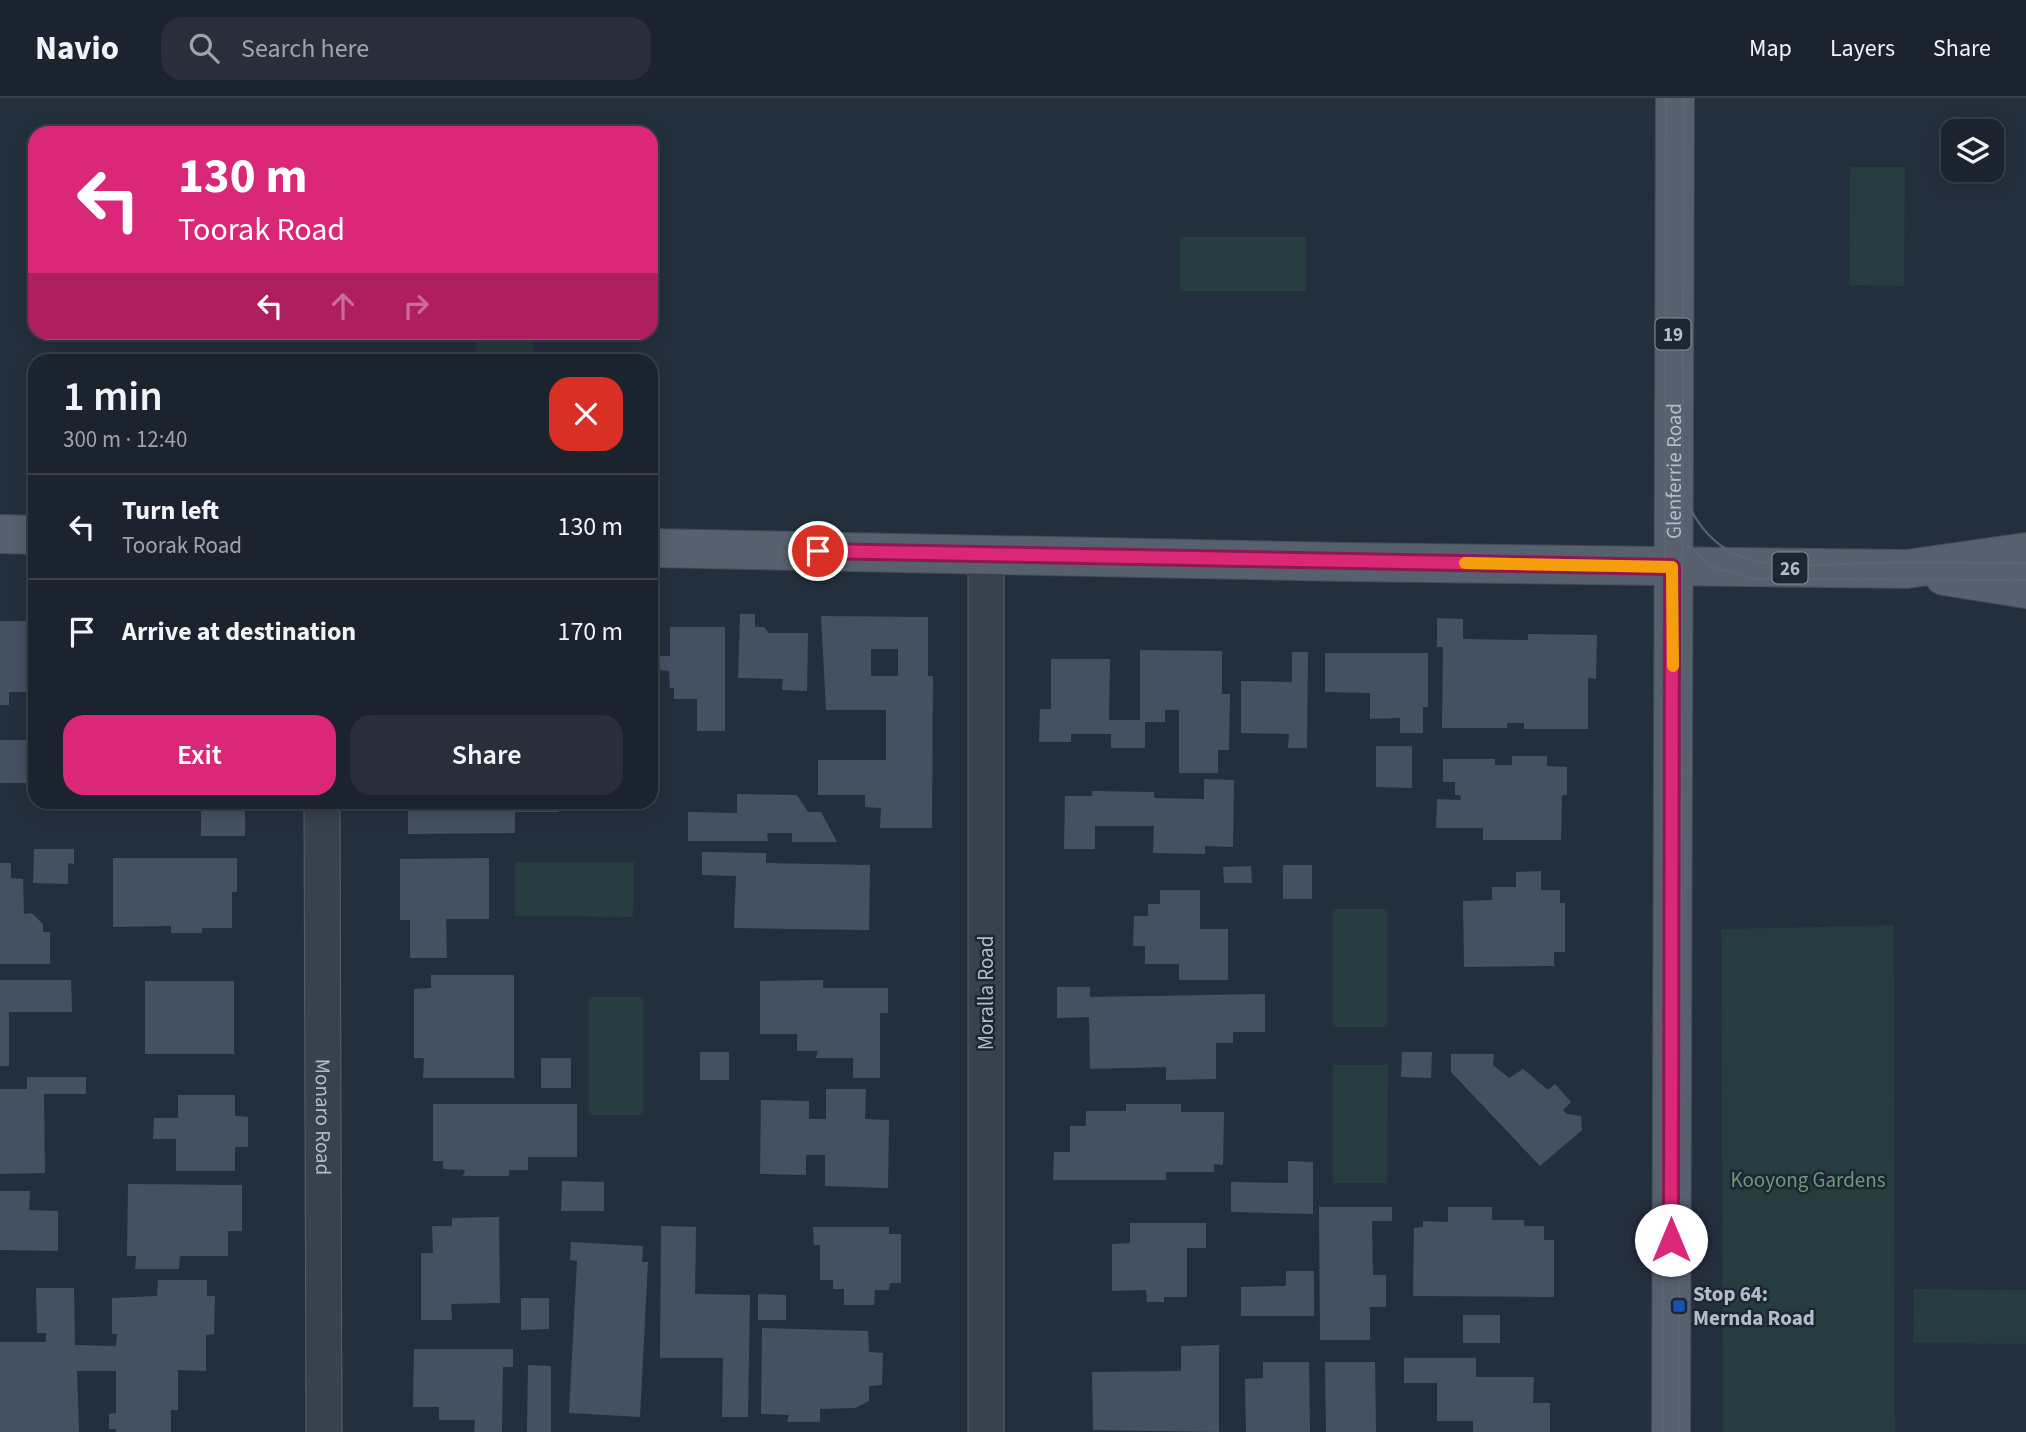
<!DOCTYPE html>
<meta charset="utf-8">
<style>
:root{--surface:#1b232e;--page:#282f3a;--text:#f1f3f6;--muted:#a0a4aa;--line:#39404a;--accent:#db2777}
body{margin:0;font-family:"Source Sans 3",sans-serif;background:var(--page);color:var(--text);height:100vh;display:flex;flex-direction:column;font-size:26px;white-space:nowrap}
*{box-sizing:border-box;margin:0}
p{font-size:23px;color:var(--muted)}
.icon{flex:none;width:38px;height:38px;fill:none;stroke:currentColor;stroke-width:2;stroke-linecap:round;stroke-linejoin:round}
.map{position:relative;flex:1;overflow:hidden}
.drawer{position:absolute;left:28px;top:256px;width:630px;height:455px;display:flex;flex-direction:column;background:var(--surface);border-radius:21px;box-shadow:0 4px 18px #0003,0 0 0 2px var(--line)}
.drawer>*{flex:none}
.guide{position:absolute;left:28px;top:28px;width:630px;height:214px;border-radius:21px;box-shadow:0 4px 18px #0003,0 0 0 2px var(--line);background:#db2777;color:#fff;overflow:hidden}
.buttons{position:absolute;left:1941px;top:21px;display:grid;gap:14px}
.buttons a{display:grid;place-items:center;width:63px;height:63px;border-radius:14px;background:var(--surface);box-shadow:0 4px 18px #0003,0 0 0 2px var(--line);font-size:35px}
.pin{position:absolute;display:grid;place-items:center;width:60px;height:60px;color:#fff;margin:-30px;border:4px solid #fff;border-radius:50%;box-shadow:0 2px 7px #0007}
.me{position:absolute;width:77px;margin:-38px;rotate:0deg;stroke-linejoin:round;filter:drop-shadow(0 0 5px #0008)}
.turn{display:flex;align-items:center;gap:24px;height:147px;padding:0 35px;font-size:32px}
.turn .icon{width:91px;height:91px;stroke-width:2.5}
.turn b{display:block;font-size:49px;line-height:60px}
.lanes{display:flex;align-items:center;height:66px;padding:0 35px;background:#0003;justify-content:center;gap:35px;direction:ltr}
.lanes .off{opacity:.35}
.round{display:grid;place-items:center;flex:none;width:74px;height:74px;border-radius:21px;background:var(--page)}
.headline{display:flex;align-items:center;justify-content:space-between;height:119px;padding:0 35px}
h1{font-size:42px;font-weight:600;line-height:52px}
.primary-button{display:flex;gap:14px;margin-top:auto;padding:14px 35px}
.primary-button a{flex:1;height:80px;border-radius:21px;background:var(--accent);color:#fff;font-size:28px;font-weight:600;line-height:80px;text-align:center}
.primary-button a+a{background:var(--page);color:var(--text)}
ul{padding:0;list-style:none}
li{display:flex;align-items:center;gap:21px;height:105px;padding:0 35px;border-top:2px solid var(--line)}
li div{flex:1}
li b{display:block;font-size:26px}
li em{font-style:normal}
header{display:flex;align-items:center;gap:42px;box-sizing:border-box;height:98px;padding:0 35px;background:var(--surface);border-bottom:2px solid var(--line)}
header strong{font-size:33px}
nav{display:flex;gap:38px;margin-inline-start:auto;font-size:24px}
.search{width:490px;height:63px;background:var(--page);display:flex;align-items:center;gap:18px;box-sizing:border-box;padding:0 24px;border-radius:21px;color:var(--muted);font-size:26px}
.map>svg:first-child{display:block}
.green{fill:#263c3f}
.building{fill:#455162;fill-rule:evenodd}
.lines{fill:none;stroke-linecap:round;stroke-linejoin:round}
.street-casing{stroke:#565f6c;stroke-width:37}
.primary-casing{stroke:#414a57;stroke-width:40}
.street{stroke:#38414e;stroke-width:35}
.primary{stroke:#56606e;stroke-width:38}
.tram{stroke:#5a6575;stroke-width:2}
.route-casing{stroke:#8e194d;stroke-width:18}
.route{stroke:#db2777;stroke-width:12}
.slow{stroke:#f59e0b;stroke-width:12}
.transit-dot{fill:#1a4fb4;stroke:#1d2633;stroke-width:2.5}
.labels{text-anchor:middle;stroke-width:5;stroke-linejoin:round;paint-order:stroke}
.shield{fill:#1d2633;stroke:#878f9c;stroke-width:2}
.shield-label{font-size:19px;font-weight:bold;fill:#b4bcc9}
.street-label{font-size:21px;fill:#b4bcc9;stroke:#1d2633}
.park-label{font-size:21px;fill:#6b9a76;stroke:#1d2633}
.poi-label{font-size:21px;font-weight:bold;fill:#b4bcc9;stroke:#1d2633;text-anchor:start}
</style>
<header>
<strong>Navio</strong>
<div class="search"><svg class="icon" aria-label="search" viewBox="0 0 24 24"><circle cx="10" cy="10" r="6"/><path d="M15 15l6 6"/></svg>Search here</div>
<nav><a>Map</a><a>Layers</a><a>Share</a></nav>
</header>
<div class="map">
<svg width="2026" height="1334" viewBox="0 0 2026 1334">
<rect width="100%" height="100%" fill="#242f3e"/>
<g class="green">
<polygon points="1850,69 1905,69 1904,188 1849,187"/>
<rect x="1180" y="139" width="126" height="54"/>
<polygon points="476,235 534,235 533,262 475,262"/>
<polygon points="515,764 634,764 633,819 515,818"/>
<rect x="1333" y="811" width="54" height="118"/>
<polygon points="1894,827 1895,1334 1723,1334 1721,831"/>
<rect x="589" y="899" width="54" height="118"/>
<polygon points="1333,967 1388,967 1387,1085 1333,1085"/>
<polygon points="1914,1191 2026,1192 2026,1246 1913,1245"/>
</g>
<g class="building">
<polygon points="740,516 755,516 755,529 764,529 769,535 808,535 807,593 782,592 783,581 738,580"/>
<path d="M821,518l107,1v59h5l-1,152h-52l1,-20 -16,-1v-12h-47v-35h68v-50h-60zM871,551h27v27h-27z"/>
<polygon points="1437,520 1463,521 1463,541 1528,542 1528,536 1597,537 1596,581 1588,580 1588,631 1524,631 1524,625 1507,625 1507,630 1442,630 1443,549 1437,549"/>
<polygon points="0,523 26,523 26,594 9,594 9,607 0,607"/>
<polygon points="670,529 725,529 725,633 697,633 697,601 674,601 674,590 670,590 669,573 660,572 660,558 670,558"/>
<polygon points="1140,552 1222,553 1222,596 1230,596 1229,652 1218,652 1218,675 1179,675 1179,612 1165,612 1165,624 1145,624 1145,650 1111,650 1111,636 1071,636 1071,644 1039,644 1040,611 1051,611 1051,561 1110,561 1109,622 1140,622"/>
<polygon points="1292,554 1308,554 1307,650 1288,650 1289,636 1241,635 1241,583 1292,584"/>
<polygon points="1325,555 1428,555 1428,609 1423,609 1423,635 1400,635 1400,620 1370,621 1370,595 1325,594"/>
<rect x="0" y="642" width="27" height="43"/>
<polygon points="1376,648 1412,648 1412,690 1376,689"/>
<polygon points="1512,658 1547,658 1547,668 1567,669 1567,697 1562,697 1561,742 1483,742 1483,730 1436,730 1437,701 1461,702 1460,697 1455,697 1455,684 1443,684 1443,661 1495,661 1495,667 1512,667"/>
<polygon points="1204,681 1234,682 1233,749 1205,748 1205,756 1153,755 1154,728 1095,728 1095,751 1064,751 1065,698 1092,698 1092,693 1154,694 1154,700 1204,701"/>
<polygon points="737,696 797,697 808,714 821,714 837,744 792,744 792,735 767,735 768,743 688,743 688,714 737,715"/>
<polygon points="201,704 250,704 250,711 245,711 245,738 201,738"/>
<polygon points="408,704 558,704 559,714 515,714 515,735 408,736"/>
<polygon points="34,751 74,751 74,766 68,765 68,786 33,785"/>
<polygon points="702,754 766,755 766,765 870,767 869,832 734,830 736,778 702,777"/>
<polygon points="113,760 237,760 237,794 232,794 232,830 202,830 202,835 171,835 171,828 113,829"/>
<polygon points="489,760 489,821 446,821 447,860 410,860 410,822 400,822 400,761"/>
<polygon points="0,765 11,765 11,780 23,781 24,816 32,815 43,826 43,834 50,834 50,866 0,866"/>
<rect x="1283" y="767" width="29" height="34"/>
<polygon points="1251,768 1252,785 1224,785 1223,769"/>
<polygon points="1541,773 1541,792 1560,792 1560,805 1565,805 1565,854 1554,854 1554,868 1464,869 1463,803 1492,802 1492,789 1516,789 1516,774"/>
<polygon points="1160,792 1200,792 1200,831 1228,831 1228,882 1179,882 1179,866 1145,866 1145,848 1133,848 1134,818 1148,818 1148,806 1160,806"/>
<polygon points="431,877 514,877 514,980 423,980 424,960 414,960 414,891 431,890"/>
<polygon points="0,882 71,882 72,914 9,914 9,968 0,968"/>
<polygon points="823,882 823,890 888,890 888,915 880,915 880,980 853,980 853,960 816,960 818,953 797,953 797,936 760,936 760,883"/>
<rect x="145" y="883" width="89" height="73"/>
<polygon points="1057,889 1090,889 1090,899 1265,896 1265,934 1233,934 1233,945 1216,945 1216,981 1166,982 1166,969 1090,971 1089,919 1057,920"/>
<rect x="700" y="954" width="29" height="28"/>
<polygon points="1402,954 1432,954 1431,980 1401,979"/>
<polygon points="1451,956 1494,956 1493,967 1509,980 1523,971 1548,992 1555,986 1571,1004 1563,1012 1567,1016 1581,1018 1582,1032 1540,1068 1451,974"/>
<rect x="541" y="960" width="30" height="30"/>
<polygon points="27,979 86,979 86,996 44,996 45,1075 0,1076 0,991 27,991"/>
<polygon points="826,991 866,991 865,1021 889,1022 888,1090 825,1088 825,1057 806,1057 806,1077 760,1076 761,1002 809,1003 809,1021 826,1021"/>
<polygon points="178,997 235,997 235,1018 248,1019 248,1049 235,1049 235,1073 176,1073 176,1041 153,1041 154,1020 178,1020"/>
<polygon points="433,1006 577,1006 577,1059 528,1059 528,1072 509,1072 509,1078 463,1078 465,1072 443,1071 443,1063 433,1063"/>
<polygon points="1126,1006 1181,1006 1181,1014 1224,1014 1223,1067 1214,1066 1214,1074 1166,1074 1166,1082 1053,1082 1054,1054 1070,1054 1070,1028 1086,1028 1086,1013 1126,1013"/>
<polygon points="1288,1063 1313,1064 1313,1116 1231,1114 1231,1084 1288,1085"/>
<polygon points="562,1083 604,1084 604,1113 561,1113"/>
<polygon points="128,1086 242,1087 242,1133 228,1133 228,1158 180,1158 179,1171 135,1171 136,1158 127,1158"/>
<polygon points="0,1093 30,1093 29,1112 58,1113 58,1153 0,1152"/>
<polygon points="1319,1109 1392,1109 1392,1123 1372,1123 1373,1177 1386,1177 1386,1209 1370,1209 1370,1242 1320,1242"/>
<polygon points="1448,1109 1492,1109 1492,1122 1524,1122 1524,1128 1544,1128 1544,1142 1554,1142 1554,1199 1413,1198 1414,1130 1423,1129 1423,1123 1448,1124"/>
<polygon points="499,1119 500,1205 451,1206 452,1222 421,1222 421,1155 433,1155 432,1128 452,1128 452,1120"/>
<polygon points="1130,1125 1206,1125 1206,1150 1187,1150 1187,1199 1164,1199 1164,1204 1147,1204 1146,1192 1112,1193 1112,1146 1130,1145"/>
<polygon points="661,1128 696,1129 695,1196 750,1197 748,1319 722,1319 723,1260 660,1260"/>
<polygon points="813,1129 889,1129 889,1136 901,1136 901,1185 890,1185 889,1192 875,1192 874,1207 844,1207 844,1191 833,1191 833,1182 820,1182 820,1147 814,1147"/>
<polygon points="571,1144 643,1148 642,1164 648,1164 640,1319 569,1315 577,1163 570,1162"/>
<polygon points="1286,1173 1314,1173 1314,1218 1241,1218 1241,1189 1286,1188"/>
<polygon points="158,1182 207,1182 207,1198 215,1198 214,1236 206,1237 206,1273 178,1272 178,1312 171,1312 171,1334 116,1334 116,1331 109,1331 109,1316 116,1315 116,1273 77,1273 79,1334 0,1334 0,1244 46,1244 46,1235 37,1235 36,1190 74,1190 75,1247 116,1248 117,1236 112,1236 112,1200 157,1198"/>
<polygon points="758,1196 786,1197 786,1222 758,1222"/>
<polygon points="521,1200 549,1200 549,1231 521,1232"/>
<rect x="1463" y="1217" width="37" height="28"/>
<polygon points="762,1230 868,1233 869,1254 883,1255 882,1287 869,1288 869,1303 855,1310 820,1311 820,1324 787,1324 789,1317 761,1316"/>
<polygon points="1219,1247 1219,1334 1093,1332 1092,1274 1181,1273 1181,1248"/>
<polygon points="414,1251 513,1251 513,1269 503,1269 502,1334 474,1334 475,1322 439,1322 439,1309 413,1309"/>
<polygon points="1404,1260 1476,1260 1476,1279 1534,1279 1533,1305 1550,1305 1550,1334 1473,1334 1473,1323 1437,1323 1437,1285 1404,1285"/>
<polygon points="1263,1264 1309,1264 1310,1334 1246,1334 1245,1281 1263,1280"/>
<polygon points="1325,1264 1375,1264 1376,1334 1326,1334"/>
<polygon points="528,1267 551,1268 551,1334 527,1334"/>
</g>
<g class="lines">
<g class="street-casing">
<g id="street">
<polyline points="986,457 986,1334"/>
<path id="s1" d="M322,704l2,630"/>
</g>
</g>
<g class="primary-casing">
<g id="primary">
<polyline points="0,436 35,437"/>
<polyline points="651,450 1344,464 1907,471 2026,454"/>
<polyline points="1944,478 2026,491"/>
<path id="s2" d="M1671,1334l4,-1334"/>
</g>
</g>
<use href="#street" class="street"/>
<use href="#primary" class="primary"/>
<g class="tram">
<path d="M1684,395c9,26 24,47 49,60 40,20 95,10 138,10 52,-1 103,0 155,0"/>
<polyline points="1680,440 1712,469 1755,481 2026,482"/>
<polyline points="1663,1334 1666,0"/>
<polyline points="1679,1334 1684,0"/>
</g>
</g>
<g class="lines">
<g class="route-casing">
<polyline id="route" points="818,453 1672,469 1671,1142"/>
</g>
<use href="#route" class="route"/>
<polyline class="slow" points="1465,465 1672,469 1673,568"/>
</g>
<rect class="transit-dot" x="1672" y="1201" width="14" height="14" rx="3.5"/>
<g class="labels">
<g class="shield">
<rect x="1655.5" y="220.5" width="35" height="31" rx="5"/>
<rect x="1772.5" y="454.5" width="35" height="31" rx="5"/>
</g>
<g class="shield-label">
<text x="1673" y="243">19</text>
<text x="1790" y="477">26</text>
</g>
<g class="street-label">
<text dy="7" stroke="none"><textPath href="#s2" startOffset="961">Glenferrie Road</textPath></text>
<text transform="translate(986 895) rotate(-90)" y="7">Moralla Road</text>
<text dy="7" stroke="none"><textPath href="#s1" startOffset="315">Monaro Road</textPath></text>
</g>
<g class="park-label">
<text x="1808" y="1089">Kooyong Gardens</text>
</g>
<g class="poi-label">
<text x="1693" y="1203">Stop 64:<tspan x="1693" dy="24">Mernda Road</tspan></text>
</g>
</g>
</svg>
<div class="buttons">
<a><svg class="icon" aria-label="layers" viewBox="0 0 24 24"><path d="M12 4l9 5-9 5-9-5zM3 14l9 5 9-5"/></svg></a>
</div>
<div class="pin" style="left:818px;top:453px;background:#d93025"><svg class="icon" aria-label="arrive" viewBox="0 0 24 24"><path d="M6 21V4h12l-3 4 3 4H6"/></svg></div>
<svg class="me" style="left:1671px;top:1142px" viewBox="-20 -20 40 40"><circle r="19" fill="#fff"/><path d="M0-13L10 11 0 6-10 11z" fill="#db2777"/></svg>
<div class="guide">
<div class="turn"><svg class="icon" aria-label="left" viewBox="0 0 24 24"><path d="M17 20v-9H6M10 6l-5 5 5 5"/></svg><div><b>130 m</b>Toorak Road</div></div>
<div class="lanes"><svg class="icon" aria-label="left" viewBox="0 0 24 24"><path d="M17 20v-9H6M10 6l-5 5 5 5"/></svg><svg class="icon off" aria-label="ahead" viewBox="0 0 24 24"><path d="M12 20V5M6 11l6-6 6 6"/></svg><svg class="icon off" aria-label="right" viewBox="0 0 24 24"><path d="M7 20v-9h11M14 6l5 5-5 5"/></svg></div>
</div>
<section class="drawer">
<div class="headline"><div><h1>1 min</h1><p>300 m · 12:40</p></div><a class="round" style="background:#d93025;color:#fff"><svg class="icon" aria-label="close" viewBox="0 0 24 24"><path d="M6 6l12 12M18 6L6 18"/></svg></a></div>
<ul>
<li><svg class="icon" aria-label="left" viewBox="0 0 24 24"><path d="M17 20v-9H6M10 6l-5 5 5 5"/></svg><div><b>Turn left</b><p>Toorak Road</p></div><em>130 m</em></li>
<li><svg class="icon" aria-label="arrive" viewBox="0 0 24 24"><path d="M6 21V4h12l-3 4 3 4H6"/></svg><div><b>Arrive at destination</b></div><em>170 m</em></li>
</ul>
<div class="primary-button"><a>Exit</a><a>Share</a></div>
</section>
</div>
